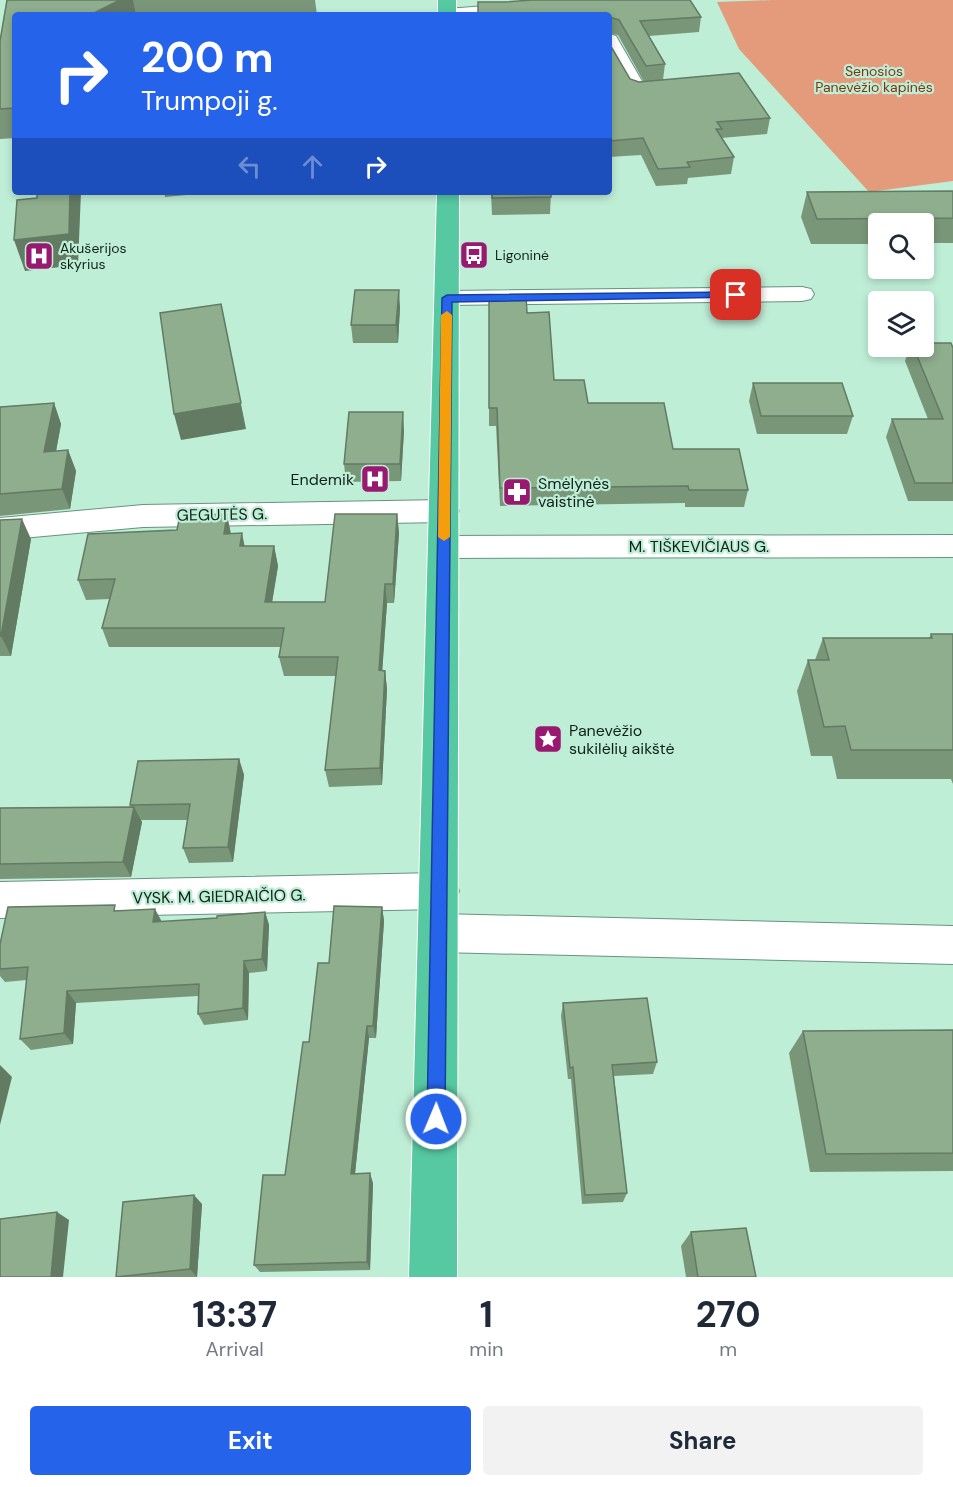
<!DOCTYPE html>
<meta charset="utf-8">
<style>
:root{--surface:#fff;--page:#f2f2f3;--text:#1f2937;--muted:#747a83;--accent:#2563eb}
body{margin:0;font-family:"DM Sans",sans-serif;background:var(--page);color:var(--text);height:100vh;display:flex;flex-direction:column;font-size:22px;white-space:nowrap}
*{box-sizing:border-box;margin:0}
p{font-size:20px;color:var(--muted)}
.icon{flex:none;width:33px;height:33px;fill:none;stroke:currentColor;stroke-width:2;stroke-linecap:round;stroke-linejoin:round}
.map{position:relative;height:1277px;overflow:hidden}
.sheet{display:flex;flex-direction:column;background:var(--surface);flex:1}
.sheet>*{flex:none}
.top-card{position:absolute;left:12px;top:12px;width:600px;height:183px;border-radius:6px;box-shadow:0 3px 9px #0003;background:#2563eb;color:#fff;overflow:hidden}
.tools{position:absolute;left:868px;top:213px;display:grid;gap:12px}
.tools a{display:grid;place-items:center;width:66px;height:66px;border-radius:6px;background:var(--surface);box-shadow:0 3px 9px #0003;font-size:30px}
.pin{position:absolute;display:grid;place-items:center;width:51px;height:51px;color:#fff;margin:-26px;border-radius:12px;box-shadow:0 3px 9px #0006}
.me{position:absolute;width:66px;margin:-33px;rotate:1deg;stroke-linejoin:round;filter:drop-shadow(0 0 4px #0008)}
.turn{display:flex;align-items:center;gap:21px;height:126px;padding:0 30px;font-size:27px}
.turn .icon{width:78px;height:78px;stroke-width:2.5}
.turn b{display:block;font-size:42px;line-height:51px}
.lanes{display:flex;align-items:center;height:57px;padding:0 30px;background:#0003;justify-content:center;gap:30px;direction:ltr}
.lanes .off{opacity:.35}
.eta{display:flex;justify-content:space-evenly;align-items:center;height:102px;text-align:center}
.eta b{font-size:36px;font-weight:700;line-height:42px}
.cta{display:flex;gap:12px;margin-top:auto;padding:12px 30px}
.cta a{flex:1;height:69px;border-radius:6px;background:var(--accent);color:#fff;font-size:24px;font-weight:700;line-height:69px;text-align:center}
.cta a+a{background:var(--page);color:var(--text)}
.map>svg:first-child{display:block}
.green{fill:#e39b7c}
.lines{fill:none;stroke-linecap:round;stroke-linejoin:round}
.minor-casing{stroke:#67937f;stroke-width:2}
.trunk-casing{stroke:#fff;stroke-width:2}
.minor{fill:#fff;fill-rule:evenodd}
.trunk{fill:#56c8a2;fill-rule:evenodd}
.wall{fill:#7a9679}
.shaded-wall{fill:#637a63}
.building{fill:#8eae8d;stroke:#637a63;stroke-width:1.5}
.route{fill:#2563eb;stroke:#184099;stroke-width:1.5}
.slow{fill:#f59e0b}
.labels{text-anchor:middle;stroke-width:4.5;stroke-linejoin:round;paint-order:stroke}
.far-park-label{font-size:14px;fill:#7c3611;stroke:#bfeed7}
.far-poi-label{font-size:14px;fill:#10221a;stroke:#bfeed7;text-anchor:start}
.poi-label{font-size:16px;fill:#10221a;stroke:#bfeed7;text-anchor:start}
.street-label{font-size:16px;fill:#10221a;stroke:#bfeed7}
</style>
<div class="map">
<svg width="953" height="1277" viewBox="0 0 953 1277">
<rect width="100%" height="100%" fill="#bfeed7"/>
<polygon class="green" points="773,0 953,0 953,181 869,192 739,49 717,2"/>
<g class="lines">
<g class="minor-casing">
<g id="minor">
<polygon points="523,3 529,4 532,8 529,12 502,15 438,14 441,10 447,9"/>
<polygon points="609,34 616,36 643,83 670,81 677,83 680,87 677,91 637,96 630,94 609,57"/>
<polygon points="802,287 811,289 814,294 811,299 802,301 447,305 438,303 435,298 438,293 447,291"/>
<polygon points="444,500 455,504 459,511 455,518 444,522 143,527 0,540 0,518 143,505"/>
<polygon points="953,535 953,557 444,558 433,555 429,547 433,539 444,536"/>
<polygon points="439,873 453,878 459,891 453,904 439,909 0,918 0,882"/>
<polygon points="439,914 953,926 953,964 439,952 425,946 419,933 425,920"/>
</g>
</g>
<g class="trunk-casing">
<g id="trunk">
<rect x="438" y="0" width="18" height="15"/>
<polygon points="437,192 459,192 457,1277 409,1277"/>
</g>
</g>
<use href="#minor" class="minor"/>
<use href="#trunk" class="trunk"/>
</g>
<g class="wall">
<polygon points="7,0 315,0 317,15 15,15 15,138 0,139 0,41"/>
<polygon points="478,2 701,17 699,32 649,36 665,64 663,80 644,82 618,35 609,33 609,15 478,15"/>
<polygon points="609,43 630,79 770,118 767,134 721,138 734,157 731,174 688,178 687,184 656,186 641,155 609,157"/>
<polygon points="953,191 953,243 924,243 924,224 879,224 879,244 811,244 801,217 807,192"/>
<polygon points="164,192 219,192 165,197"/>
<polygon points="491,192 551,192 550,214 492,215"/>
<polygon points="489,295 527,313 554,380 588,403 748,490 744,507 685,507 685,503 500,506 496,426 489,426"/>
<polygon points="400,307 398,343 353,343 351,325"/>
<polygon points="910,346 953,348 953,501 908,501 886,437 892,419 928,419 905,361"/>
<polygon points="753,383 853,416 847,434 757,434 749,401"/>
<polygon points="54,403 61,424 56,451 68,450 76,471 70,509 0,516 0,407"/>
<polygon points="404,430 401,481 346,482 344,464"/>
<polygon points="397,514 399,533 394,603 387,603 382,670 385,671 387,689 382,785 329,787 325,770 336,676 284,676 279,657 281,647 109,647 102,628 110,599 86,600 78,580 231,534 245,546 274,546 278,566 272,602 325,602"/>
<polygon points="0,520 31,539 11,656 0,656"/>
<polygon points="931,634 953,634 953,784 951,779 837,779 832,756 811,756 797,691 808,660 815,660 823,638 929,638"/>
<polygon points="239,759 244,775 233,862 189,863 183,848 187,820 141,820 142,822 131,877 0,879 0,808 131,807 130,805"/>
<polygon points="382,907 384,921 376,1038 369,1038 355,1174 373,1183 370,1270 260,1272 254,1265 285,1175 309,1042 329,963"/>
<polygon points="118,910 162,922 217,918 265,912 269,925 267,971 249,973 248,1020 204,1025 198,1014 198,996 76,1003 73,1044 31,1050 20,1039 27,980 5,982 0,976 0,944"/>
<polygon points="563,1003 657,1062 653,1074 614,1076 627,1193 623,1202 582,1204 571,1079 568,1079 561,1016"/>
<polygon points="953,1030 953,1171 810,1172 789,1053 803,1031"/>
<polygon points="202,1204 197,1277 116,1277"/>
<polygon points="691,1232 756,1277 686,1277 681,1246"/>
</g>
<g class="shaded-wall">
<polygon points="120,0 133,0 136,15 90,15"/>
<polygon points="70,192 81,192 78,265 25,271 14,240"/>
<polygon points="399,290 400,307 398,343 396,325"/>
<polygon points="221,304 246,429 181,440 174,414"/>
<polygon points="54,403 61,424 52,473 44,452"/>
<polygon points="403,412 404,430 401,481 400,464"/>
<polygon points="68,450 76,471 70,509 62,489"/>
<polygon points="227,514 231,534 224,534"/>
<polygon points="397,514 399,533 394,603 393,584"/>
<polygon points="22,519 31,539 11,656 1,636"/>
<polygon points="242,533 246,553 240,546"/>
<polygon points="274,546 278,566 269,621 265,602"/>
<polygon points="385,584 387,603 381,689 379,670"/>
<polygon points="385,671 387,689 382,785 380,768"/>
<polygon points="239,759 244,775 233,862 228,847"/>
<polygon points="134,807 142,822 131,877 123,862"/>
<polygon points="382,907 384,921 376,1038 373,1026"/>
<polygon points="155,909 162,922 153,922"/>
<polygon points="265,912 269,925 267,971 262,959"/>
<polygon points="244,961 249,973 248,1020 243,1008"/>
<polygon points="67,991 76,1003 73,1044 64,1033"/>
<polygon points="367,1026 369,1038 354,1183 351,1174"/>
<polygon points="0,1065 12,1077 0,1125"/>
<polygon points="370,1173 373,1183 370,1270 367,1262"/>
<polygon points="194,1195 202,1204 197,1277 190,1269"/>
<polygon points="57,1212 69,1220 63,1277 51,1277"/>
</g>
<g class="building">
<polygon points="7,0 120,0 90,15 15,15 15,108 0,109 0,41"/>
<polygon points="532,0 690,0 701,17 640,21 665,64 646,66 619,20 609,17 609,15 478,15 478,2 505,2"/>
<polygon points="609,43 630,79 639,82 739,73 770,118 717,122 722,129 716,129 734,157 687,162 690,167 658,169 643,138 609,141"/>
<polygon points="953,191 953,218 817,219 807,192"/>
<polygon points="37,192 70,192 69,234 14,240 17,200 37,198"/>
<polygon points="492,192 551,192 551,197 492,198"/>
<polygon points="355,290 399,290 396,325 351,325"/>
<polygon points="489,295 526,295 527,313 549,312 554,380 584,380 588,403 664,403 673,449 739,449 748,490 689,490 688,486 500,488 497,408 489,408"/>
<polygon points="221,304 241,403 174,414 160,313"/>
<polygon points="924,343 951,343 953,348 953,483 915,483 892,419 943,419 913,346 924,346"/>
<polygon points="753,383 842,383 853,416 761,416"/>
<polygon points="54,403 44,452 68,450 62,489 0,494 0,407"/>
<polygon points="349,412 403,412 400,464 344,464"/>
<polygon points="227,514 224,534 242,533 240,546 274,546 265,602 325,602 335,514 397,514 393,584 385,584 379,670 385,671 380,768 325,770 338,657 279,657 284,628 102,628 115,579 78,580 88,534 177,530 180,515"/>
<polygon points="22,519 1,636 0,636 0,520"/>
<polygon points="931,634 953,634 953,750 851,750 845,726 824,727 808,660 829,660 823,638 932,638"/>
<polygon points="239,759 228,847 183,848 190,804 130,805 138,761"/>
<polygon points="134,807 123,862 0,864 0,808"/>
<polygon points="115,905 114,911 155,909 153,922 217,918 217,916 265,912 262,959 244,961 243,1008 198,1014 199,984 67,991 64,1033 20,1039 28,967 0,969 0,944 8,907"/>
<polygon points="334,906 382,907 373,1026 367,1026 351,1174 370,1173 367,1262 254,1265 263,1175 285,1175 303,1042 309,1042 318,963 329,963"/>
<polygon points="647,998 657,1062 612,1065 627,1193 585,1195 573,1067 570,1068 563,1003"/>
<polygon points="953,1030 953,1153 826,1154 803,1031"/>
<polygon points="194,1195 190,1269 116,1277 123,1202"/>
<polygon points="57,1212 51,1277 0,1277 0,1219"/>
<polygon points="746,1228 756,1277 698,1277 691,1232"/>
</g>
<polygon class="route" points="736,292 741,295 740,297 452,302 445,1119 443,1125 436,1128 430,1125 427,1119 442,298 447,295"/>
<polygon class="slow" points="447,311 452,315 450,537 444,541 438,537 441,315"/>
<defs>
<g id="bus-square" transform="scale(1.5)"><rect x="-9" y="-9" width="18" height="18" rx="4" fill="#981970" stroke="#bfeed7"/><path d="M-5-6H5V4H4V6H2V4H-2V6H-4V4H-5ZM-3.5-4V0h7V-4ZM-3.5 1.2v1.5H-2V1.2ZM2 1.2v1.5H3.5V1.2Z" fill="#fff"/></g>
<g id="hospital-square" transform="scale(1.5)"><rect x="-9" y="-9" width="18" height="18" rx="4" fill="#981970" stroke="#bfeed7"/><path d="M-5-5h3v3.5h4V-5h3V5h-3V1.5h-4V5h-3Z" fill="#fff"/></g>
<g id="pharmacy-square" transform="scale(1.5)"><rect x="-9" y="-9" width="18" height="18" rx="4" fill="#981970" stroke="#bfeed7"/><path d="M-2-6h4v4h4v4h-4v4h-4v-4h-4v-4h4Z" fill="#fff"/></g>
<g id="sight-square" transform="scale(1.5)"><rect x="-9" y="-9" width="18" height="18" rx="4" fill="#981970" stroke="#bfeed7"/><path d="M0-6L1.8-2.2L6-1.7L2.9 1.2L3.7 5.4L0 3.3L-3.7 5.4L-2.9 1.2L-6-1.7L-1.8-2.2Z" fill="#fff"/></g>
</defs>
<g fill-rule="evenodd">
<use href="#bus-square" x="474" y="255"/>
<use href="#hospital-square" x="39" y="256"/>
<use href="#hospital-square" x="375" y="479"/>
<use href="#pharmacy-square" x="517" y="492"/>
<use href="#sight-square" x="548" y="739"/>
</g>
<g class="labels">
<g class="far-park-label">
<text x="874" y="76">Senosios<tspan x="874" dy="16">Panevėžio kapinės</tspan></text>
</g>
<g class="far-poi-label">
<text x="60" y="253">Akušerijos<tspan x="60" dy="16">skyrius</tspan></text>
<text x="495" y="260">Ligoninė</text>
</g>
<g class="poi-label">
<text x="354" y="485" text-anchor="end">Endemik</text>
<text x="538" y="489">Smėlynės<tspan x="538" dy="18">vaistinė</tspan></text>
<text x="569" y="736">Panevėžio<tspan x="569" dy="18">sukilėlių aikštė</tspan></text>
</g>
<g class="street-label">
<text transform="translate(222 514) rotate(-1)" y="6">GEGUTĖS G.</text>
<text x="699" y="552">M. TIŠKEVIČIAUS G.</text>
<text transform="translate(219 896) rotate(-1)" y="6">VYSK. M. GIEDRAIČIO G.</text>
</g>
</g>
</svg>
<div class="tools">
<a><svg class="icon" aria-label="search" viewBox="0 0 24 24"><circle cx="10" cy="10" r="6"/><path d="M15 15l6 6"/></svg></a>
<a><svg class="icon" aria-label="layers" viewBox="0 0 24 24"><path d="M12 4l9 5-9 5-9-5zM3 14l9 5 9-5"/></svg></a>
</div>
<div class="pin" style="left:736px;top:295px;background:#d93025"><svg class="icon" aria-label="arrive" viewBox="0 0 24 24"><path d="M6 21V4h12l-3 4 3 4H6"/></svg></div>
<svg class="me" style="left:436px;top:1119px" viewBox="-20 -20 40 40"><circle r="17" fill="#2563eb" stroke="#fff" stroke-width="3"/><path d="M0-11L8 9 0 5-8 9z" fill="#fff"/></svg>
<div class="top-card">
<div class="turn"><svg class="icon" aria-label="right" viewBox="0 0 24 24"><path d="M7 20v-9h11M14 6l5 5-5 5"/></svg><div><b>200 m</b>Trumpoji g.</div></div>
<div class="lanes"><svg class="icon off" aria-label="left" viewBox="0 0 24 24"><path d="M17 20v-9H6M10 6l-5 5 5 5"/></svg><svg class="icon off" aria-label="ahead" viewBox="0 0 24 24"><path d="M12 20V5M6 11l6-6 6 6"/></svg><svg class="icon" aria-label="right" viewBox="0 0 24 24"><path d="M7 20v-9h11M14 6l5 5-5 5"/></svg></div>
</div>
</div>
<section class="sheet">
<div class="eta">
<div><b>13:37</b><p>Arrival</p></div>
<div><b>1</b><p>min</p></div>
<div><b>270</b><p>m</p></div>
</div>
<div class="cta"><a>Exit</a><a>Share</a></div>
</section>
